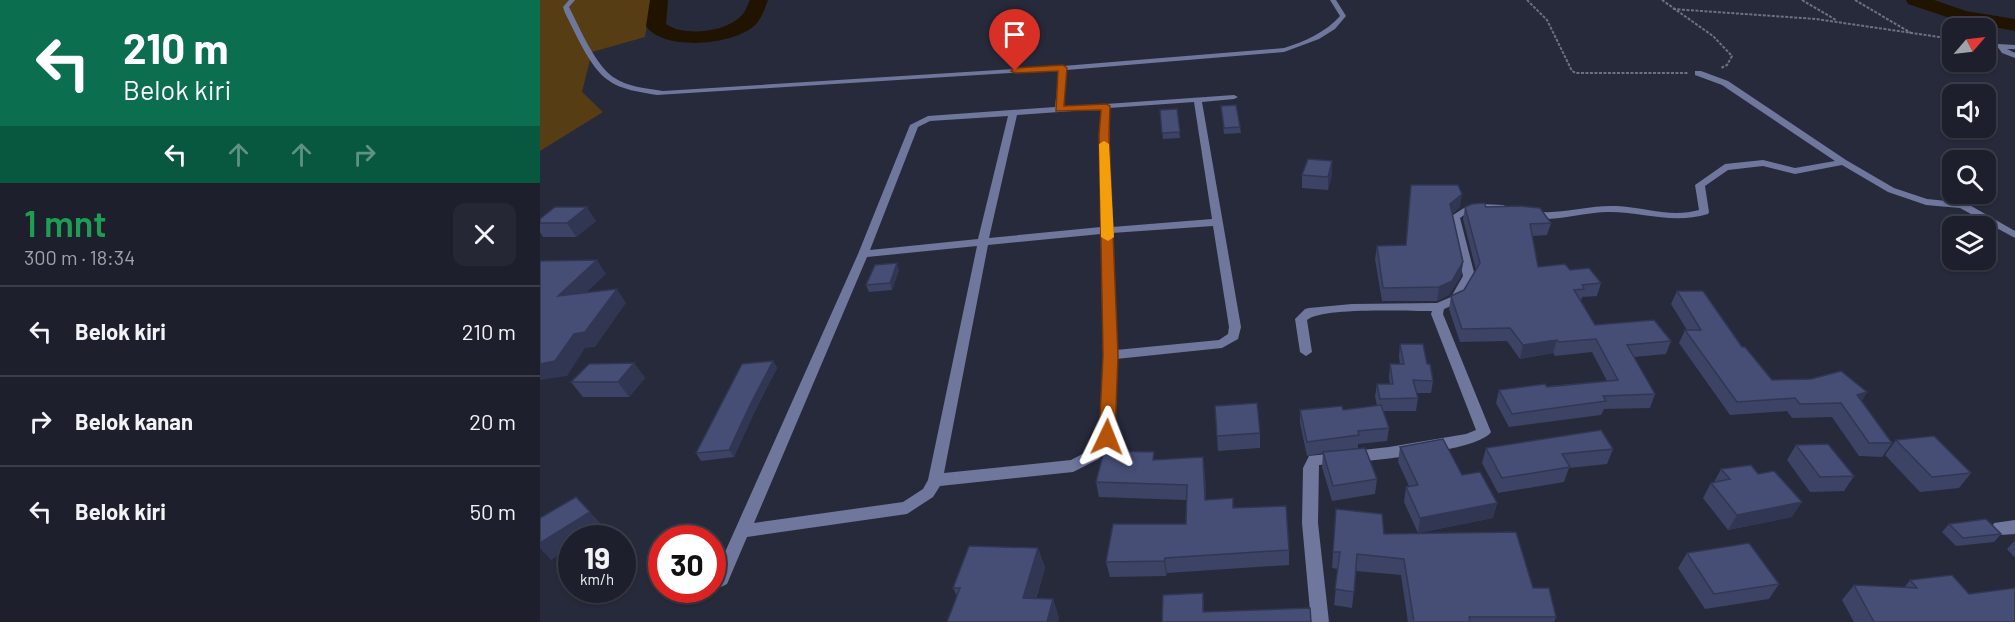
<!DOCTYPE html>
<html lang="id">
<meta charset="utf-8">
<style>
:root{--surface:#1d202c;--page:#252834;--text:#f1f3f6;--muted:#a0a3a9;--line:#3b3e48}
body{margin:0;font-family:Barlow,sans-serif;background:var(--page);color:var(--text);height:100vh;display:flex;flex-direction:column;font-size:22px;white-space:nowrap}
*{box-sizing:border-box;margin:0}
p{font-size:20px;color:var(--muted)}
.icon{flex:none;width:33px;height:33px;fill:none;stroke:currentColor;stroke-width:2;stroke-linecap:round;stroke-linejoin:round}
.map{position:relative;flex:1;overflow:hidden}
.panel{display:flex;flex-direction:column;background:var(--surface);width:540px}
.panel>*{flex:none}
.banner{background:#0b6e4f;color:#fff;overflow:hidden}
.needle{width:39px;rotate:62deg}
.fabs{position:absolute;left:1402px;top:18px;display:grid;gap:12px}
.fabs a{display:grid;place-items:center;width:54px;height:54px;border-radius:12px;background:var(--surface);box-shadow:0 2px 4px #0004,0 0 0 2px var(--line);font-size:30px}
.speed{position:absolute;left:18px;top:525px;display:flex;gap:12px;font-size:30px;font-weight:700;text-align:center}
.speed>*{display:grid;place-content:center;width:78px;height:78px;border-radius:50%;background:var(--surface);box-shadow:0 2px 4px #0004,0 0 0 2px var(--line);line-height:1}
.speed small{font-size:15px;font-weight:400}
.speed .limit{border:9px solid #d22;background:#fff;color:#111}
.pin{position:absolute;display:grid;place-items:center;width:51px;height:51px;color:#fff;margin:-62px -26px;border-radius:50% 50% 50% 0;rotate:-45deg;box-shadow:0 0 6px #0007}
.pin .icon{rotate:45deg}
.me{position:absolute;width:66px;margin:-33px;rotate:2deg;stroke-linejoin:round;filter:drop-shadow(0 0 4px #0008)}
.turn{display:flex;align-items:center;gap:21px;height:126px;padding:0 24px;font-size:27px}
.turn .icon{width:78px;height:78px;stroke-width:2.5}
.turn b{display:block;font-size:42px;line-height:51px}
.lanes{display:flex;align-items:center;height:57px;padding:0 24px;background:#0003;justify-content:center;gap:30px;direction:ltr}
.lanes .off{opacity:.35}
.round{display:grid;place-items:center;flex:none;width:63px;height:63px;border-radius:12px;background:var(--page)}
.headline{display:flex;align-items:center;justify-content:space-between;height:102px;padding:0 24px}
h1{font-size:36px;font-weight:600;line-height:45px;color:#1e9e55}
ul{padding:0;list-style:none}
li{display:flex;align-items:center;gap:18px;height:90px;padding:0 24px;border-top:2px solid var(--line)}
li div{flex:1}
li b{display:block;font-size:22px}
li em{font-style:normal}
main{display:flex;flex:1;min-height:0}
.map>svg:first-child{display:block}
.green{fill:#573d13}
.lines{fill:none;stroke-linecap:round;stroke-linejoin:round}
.river{fill:#201300;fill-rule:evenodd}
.path{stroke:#6e7180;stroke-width:2;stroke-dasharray:3 1.5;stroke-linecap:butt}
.street{fill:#6f779c;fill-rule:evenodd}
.wall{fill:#3c4365}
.shaded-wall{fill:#313753}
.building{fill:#464e76;stroke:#313753;stroke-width:1.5}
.route{fill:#b45309;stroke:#753606;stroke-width:1.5}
.slow{fill:#f59e0b}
</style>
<main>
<section class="panel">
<div class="banner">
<div class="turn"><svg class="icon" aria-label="left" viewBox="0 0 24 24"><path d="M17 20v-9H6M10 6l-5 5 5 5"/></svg><div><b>210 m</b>Belok kiri</div></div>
<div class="lanes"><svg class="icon" aria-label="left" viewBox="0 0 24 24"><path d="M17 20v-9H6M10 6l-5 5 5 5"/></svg><svg class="icon off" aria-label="ahead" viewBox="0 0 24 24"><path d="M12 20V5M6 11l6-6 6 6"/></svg><svg class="icon off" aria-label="ahead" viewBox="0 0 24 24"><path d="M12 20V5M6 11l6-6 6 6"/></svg><svg class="icon off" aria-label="right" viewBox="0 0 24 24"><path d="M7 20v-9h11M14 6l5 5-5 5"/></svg></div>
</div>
<div class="headline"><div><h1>1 mnt</h1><p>300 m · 18:34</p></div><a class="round"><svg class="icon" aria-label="close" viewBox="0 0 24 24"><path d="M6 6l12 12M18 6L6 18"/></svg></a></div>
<ul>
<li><svg class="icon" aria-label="left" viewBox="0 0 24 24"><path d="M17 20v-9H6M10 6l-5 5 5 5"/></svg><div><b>Belok kiri</b></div><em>210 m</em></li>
<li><svg class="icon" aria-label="right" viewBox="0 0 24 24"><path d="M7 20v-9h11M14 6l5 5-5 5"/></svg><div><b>Belok kanan</b></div><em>20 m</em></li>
<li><svg class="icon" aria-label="left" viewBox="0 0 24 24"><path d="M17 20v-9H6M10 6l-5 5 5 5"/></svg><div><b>Belok kiri</b></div><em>50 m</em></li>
</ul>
</section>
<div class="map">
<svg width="1475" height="622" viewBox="0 0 1475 622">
<rect width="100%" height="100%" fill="#272a3b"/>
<polygon class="green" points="0,0 111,0 105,37 52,52 42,92 63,112 0,151"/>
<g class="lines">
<g class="river">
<path d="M110,0h18l-2,24c18,13 59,8 74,-7 5,-4 7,-11 10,-17h18c-3,8 -6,18 -13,25 -20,20 -91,27 -109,1z"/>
<polygon points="1366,0 1394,0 1426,11 1475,19 1475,31 1416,20 1368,4"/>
</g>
<g class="path">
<polyline points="987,0 1007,20 1032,71 1036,73 1148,73"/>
<polyline points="1122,0 1173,36 1192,56 1187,65 1181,68"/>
<polyline points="1262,0 1296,20"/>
<polyline points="1315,0 1371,33"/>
<polyline points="1133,9 1276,19 1413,39"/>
</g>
<g class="street">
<path d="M29,0h6l-6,7 3,6c9,18 24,52 41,64 14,10 33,11 50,14l400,-25 221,-18c20,-6 42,-16 56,-32l-10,-16h6l10,16 -11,13 -16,10 -35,13 -217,18 -4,37 171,-12 4,2 -4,2 -32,3 39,225 -3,12 -16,9 -106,11 -2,78 -8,14 -7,8 -26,13 -133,14 -7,11 -26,17 -160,23 -20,47 -6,3 -6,-3 -2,-5 145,-325 52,-129 18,-9 127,-9 4,-37 -402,25c-17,-3 -36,-5 -49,-15 -18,-12 -33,-48 -43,-67l-2,-6zM654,102l18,117 -100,8 -3,-119zM561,109v118l-112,11 28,-123zM468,116l-30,123 -108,11 48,-123 12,-6zM673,226l16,101 -1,7 -9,6 -103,10 -4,-117zM561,234l3,121 -4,82 -12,14 -17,9 -127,13 44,-228zM437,246l-49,234 -5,9 -20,13 -149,21 113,-266z"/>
<polygon points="1458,44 1475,45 1475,49 1467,49 1475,53 1475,58 1462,53 1457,46"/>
<path d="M1155,71h6l27,10 118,79 48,28 33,11 39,4 49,28v7l-55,-30 -34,-3 -38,-13 -46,-27 -47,9 -32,-8 -35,4 -23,16 4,26 -1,2c-37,11 -66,-3 -102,-2 -27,1 -54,11 -80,5l-1,-2c6,-5 18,-2 26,-3 22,-1 43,-7 65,-6 28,1 55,12 83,4l-4,-25 30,-21 38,-4 32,8 40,-7 -113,-76 -27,-10z"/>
<path d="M941,204l22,1 12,5c-11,7 -33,-8 -55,8l15,58 -15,26 -16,7 -1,5 48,118c-13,21 -144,31 -172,33l-1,58 11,99h-18l-9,-99 1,-55 6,-12 80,-9 77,-13 10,-4 -45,-116 1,-3c-23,0 -111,-4 -125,9l5,32 -6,4 -6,-4 -5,-33 10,-10 4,-1 43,-4 85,-1 14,-6 12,-21 -13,-59 14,-9z"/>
<polygon points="1475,520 1475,534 1460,535 1454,533 1452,528 1454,523"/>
</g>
</g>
<g class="wall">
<polygon points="681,106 700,127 701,133 684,134"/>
<polygon points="637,109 640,138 623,139 620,110"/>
<polygon points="792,161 792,174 788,190 762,188 762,175"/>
<polygon points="871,185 920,207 912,214 923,262 921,276 909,295 897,301 842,301 835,259 837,246 866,245"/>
<polygon points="925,207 946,207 1011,223 1007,235 992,236 998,267 1030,270 1061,283 1057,296 1042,297 1041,302 1055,325 1131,341 1126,354 1094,357 1115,394 1110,408 1064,409 1061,415 969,427 956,403 959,390 1067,381 1052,352 1015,356 1013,353 980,359 967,341 920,342 909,309 911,296 924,290 936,270 923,219"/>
<polygon points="0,219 56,221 36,237 3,237 0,232"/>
<polygon points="359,270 352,290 329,292 326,285"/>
<polygon points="1137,291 1202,347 1232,380 1327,392 1321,402 1352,443 1342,457 1319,456 1292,417 1252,418 1247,411 1190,415 1139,343 1145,330 1147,330 1131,304"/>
<polygon points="860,344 887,364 893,381 891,393 876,393 878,398 876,411 843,411 849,428 847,441 818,444 818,448 806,450 837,479 835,494 792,501 782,467 783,453 767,456 760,423 760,410 803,410 837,406 835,396 837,384 850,384 849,377 850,364 860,364 859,356"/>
<polygon points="233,361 237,368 214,413 194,457 161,461 156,453"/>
<polygon points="94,363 105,378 89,397 43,397 31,382"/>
<polygon points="675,406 720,433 720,448 678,451"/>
<polygon points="1356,440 1431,473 1419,488 1380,492 1345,455"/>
<polygon points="1256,445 1314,476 1304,491 1270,492 1247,460"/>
<polygon points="860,447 957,503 953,518 878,533 864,502 866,487 869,486 858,462"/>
<polygon points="946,448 1073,449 1067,464 1029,468 1024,482 958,493 942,463"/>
<polygon points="615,460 665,472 666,500 693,508 749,550 749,565 627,573 626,576 570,577 566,562 646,524 646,500 559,497 556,482"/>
<polygon points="1181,469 1252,517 1188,530 1163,498 1171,483 1174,482"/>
<polygon points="796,509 844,534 993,588 1016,617 1014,622 868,622 861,575 816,571 812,608 794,605 798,569 792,568"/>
<polygon points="1409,524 1461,534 1454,542 1416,546 1402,532"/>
<polygon points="1475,540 1475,558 1467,549"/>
<polygon points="498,548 505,568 496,599 513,599 519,618 417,596 413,588"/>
<polygon points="1147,553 1239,584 1229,599 1165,609 1138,568"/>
<polygon points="1370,580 1429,594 1475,622 1314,622 1302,600 1314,585 1364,588"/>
</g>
<g class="shaded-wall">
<polygon points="792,161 792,174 788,190 788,177"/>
<polygon points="922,194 920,207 908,217 910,204"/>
<polygon points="47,207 56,221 36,237 27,223"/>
<polygon points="57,260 66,274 28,310 18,296"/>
<polygon points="923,262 921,276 909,295 897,301 899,287"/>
<polygon points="357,263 359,270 352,290 350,283"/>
<polygon points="77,289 86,303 55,347 45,348 27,376 0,380 0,364 34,334"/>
<polygon points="1017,340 1013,353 980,359 983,345"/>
<polygon points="233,361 237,368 214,413 194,457 189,450 210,405"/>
<polygon points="94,363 105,378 89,397 78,382"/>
<polygon points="1327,392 1318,406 1317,395"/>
<polygon points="663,457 665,472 666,515 665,500"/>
<polygon points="1262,502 1252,517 1188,530 1197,515"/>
<polygon points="957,503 953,518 878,533 880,518"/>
<polygon points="50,512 64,527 45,538 32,538 32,547 11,560 0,548 0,543"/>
<polygon points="498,548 505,568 490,617 483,598"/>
<polygon points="625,558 627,573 626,576 624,561"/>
<polygon points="663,593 664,608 664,622 663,612"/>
<polygon points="513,599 519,618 518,622 507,622"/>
</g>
<g class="building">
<polygon points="696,105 700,127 684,128 681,106"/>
<polygon points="637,109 640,132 622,133 620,110"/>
<polygon points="768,159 792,161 788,177 762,175"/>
<polygon points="871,185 918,185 922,194 910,204 923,262 912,281 899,287 843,288 837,246 866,245"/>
<polygon points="944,203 946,207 980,206 1000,208 1011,223 990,224 998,267 1025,264 1030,270 1049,268 1061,283 1042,285 1044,289 1034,290 1055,325 1114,320 1131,341 1087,345 1115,394 1063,396 1066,401 972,414 959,390 1005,384 1007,387 1078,380 1056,339 1019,342 1017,340 983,345 970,328 922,329 911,296 924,290 940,263 925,207 932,204"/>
<polygon points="15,207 47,207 27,223 0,223 0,219"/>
<polygon points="57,260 18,296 77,289 45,332 34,334 15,361 0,364 0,261"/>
<polygon points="357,263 350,283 326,285 335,265"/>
<polygon points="1137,291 1163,291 1202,347 1205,347 1232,380 1271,379 1301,371 1327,392 1317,395 1352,443 1329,443 1301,403 1260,404 1255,398 1197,402 1145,330 1161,330"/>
<polygon points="860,344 883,344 887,364 890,364 893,381 873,380 878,398 840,399 837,384 853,384 850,364 864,364"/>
<polygon points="233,361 210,405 189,450 156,453 202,364"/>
<polygon points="94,363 78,382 31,382 49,364"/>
<polygon points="717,403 720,433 677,436 675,406"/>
<polygon points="841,405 849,428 818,431 819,435 767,442 760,410 802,406 803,410"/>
<polygon points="1061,430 1073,449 1022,454 1030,467 962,478 946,448"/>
<polygon points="1394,436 1431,473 1392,477 1356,440"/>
<polygon points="903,439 922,475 940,472 957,503 880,518 866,487 878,485 860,447"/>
<polygon points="1288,444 1314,476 1280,477 1256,445"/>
<polygon points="825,448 837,479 793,486 783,452"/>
<polygon points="564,451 614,452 613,460 663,457 665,500 693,498 693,508 746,506 749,550 625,558 624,561 566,562 573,524 646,524 647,485 556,482"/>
<polygon points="1211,465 1218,474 1234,471 1262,502 1197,515 1171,483 1190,479 1181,469"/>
<polygon points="36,497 50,512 0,543 0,518"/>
<polygon points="796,509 842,514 844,534 976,532 993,588 1009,588 1016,617 929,617 930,622 874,622 864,559 817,554 814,592 795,589 800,552 793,552"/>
<polygon points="1446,519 1461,534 1423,538 1409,524"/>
<polygon points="1209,543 1239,584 1174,594 1147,553"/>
<polygon points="429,546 498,548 483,598 513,599 507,622 407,622 420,588 413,588"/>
<polygon points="1412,575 1429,594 1475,588 1475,622 1334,622 1314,585 1377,588 1370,580"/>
<polygon points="663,593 663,612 770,608 771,622 622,622 623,595"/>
</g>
<polygon class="route" points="523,65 527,68 524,106 566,104 570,106 569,135 578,355 575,437 573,441 561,441 559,437 563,355 559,135 561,110 516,111 518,71 475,73 471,71 475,68"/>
<polygon class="slow" points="564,141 569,144 574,237 568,241 561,237 559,144"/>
</svg>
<div class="fabs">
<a><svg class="needle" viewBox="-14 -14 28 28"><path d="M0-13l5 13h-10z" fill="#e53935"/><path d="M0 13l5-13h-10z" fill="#a0a3a9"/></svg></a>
<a><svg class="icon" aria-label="sound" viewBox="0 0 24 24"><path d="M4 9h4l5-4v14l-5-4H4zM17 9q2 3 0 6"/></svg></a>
<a><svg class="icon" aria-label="search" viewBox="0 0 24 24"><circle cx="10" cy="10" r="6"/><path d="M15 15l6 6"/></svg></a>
<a><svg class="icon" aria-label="layers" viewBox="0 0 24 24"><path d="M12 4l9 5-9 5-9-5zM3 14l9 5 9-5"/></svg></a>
</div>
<div class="speed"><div>19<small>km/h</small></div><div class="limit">30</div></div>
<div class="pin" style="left:475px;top:71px;background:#d93025"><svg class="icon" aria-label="arrive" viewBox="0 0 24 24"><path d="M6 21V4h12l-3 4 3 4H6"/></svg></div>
<svg class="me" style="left:567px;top:437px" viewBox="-20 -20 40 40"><path d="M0-17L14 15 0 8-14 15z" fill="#b45309" stroke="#fff" stroke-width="4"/></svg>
</div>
</main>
